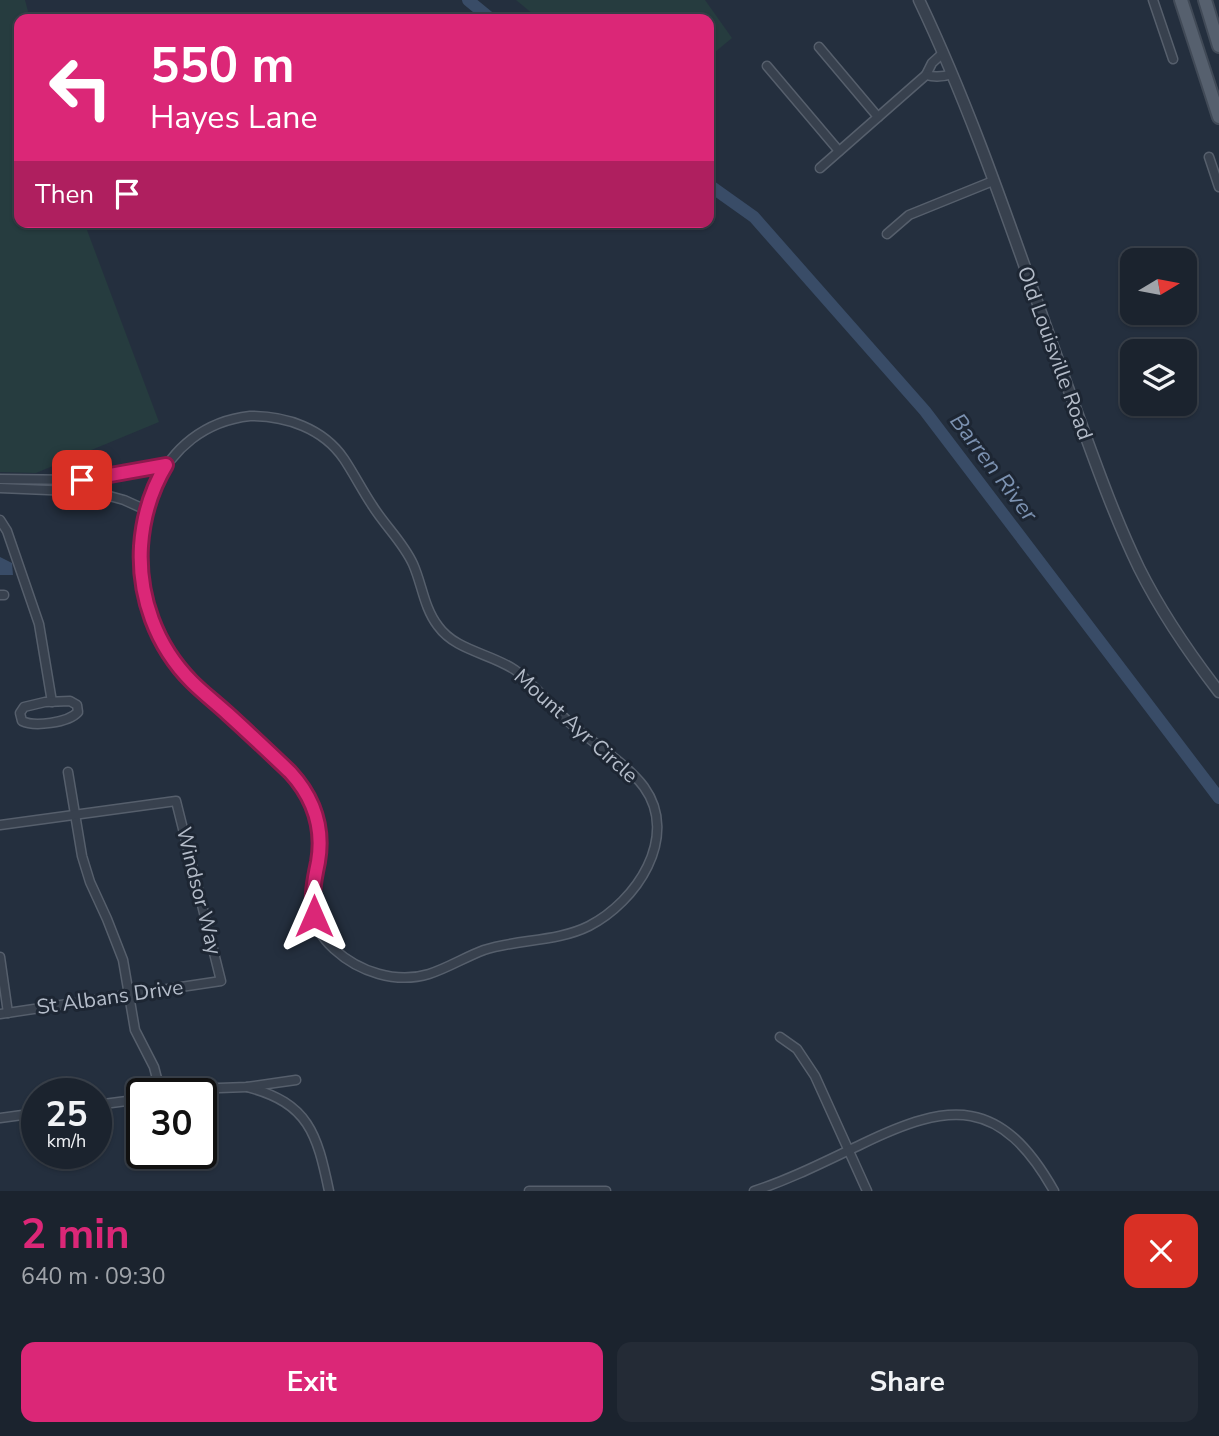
<!DOCTYPE html>
<meta charset="utf-8">
<style>
:root{--surface:#1b232e;--page:#242b36;--text:#f1f3f6;--muted:#a0a4aa;--line:#39404a;--accent:#db2777}
body{margin:0;font-family:"Nunito Sans",sans-serif;background:var(--page);color:var(--text);height:100vh;display:flex;flex-direction:column;font-size:26px;white-space:nowrap}
*{box-sizing:border-box;margin:0}
p{font-size:23px;color:var(--muted)}
.icon{flex:none;width:38px;height:38px;fill:none;stroke:currentColor;stroke-width:2;stroke-linecap:round;stroke-linejoin:round}
.map{position:relative;height:1191px;overflow:hidden}
.drawer{display:flex;flex-direction:column;background:var(--surface);flex:1}
.drawer>*{flex:none}
.banner{position:absolute;left:14px;top:14px;width:700px;height:214px;border-radius:14px;box-shadow:0 2px 5px #0004,0 0 0 2px var(--line);background:#db2777;color:#fff;overflow:hidden}
.needle{width:46px;rotate:80deg}
.buttons{position:absolute;left:1120px;top:248px;display:grid;gap:14px}
.buttons a{display:grid;place-items:center;width:77px;height:77px;border-radius:14px;background:var(--surface);box-shadow:0 2px 5px #0004,0 0 0 2px var(--line);font-size:35px}
.speed{position:absolute;left:21px;top:1078px;display:flex;gap:14px;font-size:35px;font-weight:700;text-align:center}
.speed>*{display:grid;place-content:center;width:91px;height:91px;border-radius:50%;background:var(--surface);box-shadow:0 2px 5px #0004,0 0 0 2px var(--line);line-height:1}
.speed small{font-size:18px;font-weight:400}
.speed .limit{border:4px solid #111;border-radius:10px;background:#fff;color:#111}
.pin{position:absolute;display:grid;place-items:center;width:60px;height:60px;color:#fff;margin:-30px;border-radius:14px;box-shadow:0 4px 10px #0006}
.me{position:absolute;width:77px;margin:-38px;rotate:0deg;stroke-linejoin:round;filter:drop-shadow(0 0 5px #0008)}
.turn{display:flex;align-items:center;gap:24px;height:147px;padding:0 21px;font-size:32px}
.turn .icon{width:91px;height:91px;stroke-width:2.5}
.turn b{display:block;font-size:49px;line-height:60px}
.then{display:flex;align-items:center;height:66px;padding:0 21px;background:#0003;gap:14px;font-size:26px}
.round{display:grid;place-items:center;flex:none;width:74px;height:74px;border-radius:14px;background:var(--page)}
.overview{display:flex;align-items:center;justify-content:space-between;height:119px;padding:0 21px}
h1{font-size:42px;font-weight:700;line-height:52px;color:var(--accent)}
.primary-button{display:flex;gap:14px;margin-top:auto;padding:14px 21px}
.primary-button a{flex:1;height:80px;border-radius:14px;background:var(--accent);color:#fff;font-size:28px;font-weight:700;line-height:80px;text-align:center}
.primary-button a+a{background:var(--page);color:var(--text)}
.map>svg:first-child{display:block}
.green{fill:#263c3f}
.water{fill:#394c67}
.lines{fill:none;stroke-linecap:round;stroke-linejoin:round}
.river{stroke:#394c67;stroke-width:12}
.minor-casing{stroke:#565f6c;stroke-width:11}
.tertiary-casing{stroke:#565f6c;stroke-width:13}
.primary-casing{stroke:#414a57;stroke-width:16}
.minor{stroke:#38414e;stroke-width:8}
.tertiary{stroke:#38414e;stroke-width:10}
.primary{stroke:#56606e;stroke-width:12}
.route-casing{stroke:#8e194d;stroke-width:18}
.route{stroke:#db2777;stroke-width:12}
.labels{text-anchor:middle;stroke-width:6;stroke-linejoin:round;paint-order:stroke}
.street-label{font-size:21px;fill:#b4bcc9;stroke:#1d2633}
.water-label{font-size:23px;font-style:italic;fill:#7c92b1;stroke:#1d2633}
</style>
<div class="map">
<svg width="1219" height="1191" viewBox="0 0 1219 1191">
<rect width="100%" height="100%" fill="#242f3e"/>
<g class="green">
<polygon points="0,0 25,0 30,19 19,19 19,222 84,222 159,422 36,473 0,472"/>
<polygon points="516,0 705,0 732,38 709,57 709,19 539,19"/>
</g>
<polygon class="water" points="0,557 12,563 13,575 0,575"/>
<g class="lines">
<g class="river">
<polyline points="468,0 491,19"/>
<polyline points="709,185 754,217 925,411 1219,798"/>
</g>
<g class="minor-casing">
<g id="minor">
<polyline points="1153,0 1173,59"/>
<polyline points="819,47 878,117"/>
<polyline points="767,66 839,151"/>
<polyline points="926,75 932,63 943,53"/>
<polyline points="1209,157 1219,187"/>
<path d="M820,168l106,-93c10,3 17,2 26,-1"/>
<polyline points="887,234 909,215 993,181"/>
<path d="M250,416c36,0 73,12 94,43 10,15 18,31 28,46 13,21 31,37 41,59 9,20 11,44 25,62 18,25 52,27 77,44 21,16 37,37 56,54 22,19 57,41 73,63 36,50 -8,115 -55,139 -32,16 -71,13 -105,24 -19,7 -36,18 -55,24 -33,10 -70,-2 -95,-25 -40,-37 -12,-70 -14,-113 -1,-25 -13,-45 -30,-64l-98,-91c-20,-21 -36,-46 -44,-73 -25,-80 10,-182 102,-192z"/>
<polyline points="0,479 82,480 166,465"/>
<polyline points="0,488 95,492 124,500 146,510"/>
<polyline points="0,520 7,531 39,624 52,702"/>
<polyline points="0,595 4,595"/>
<path d="M45,702l25,-1 7,4 1,7c-10,11 -44,15 -56,9l-2,-8 4,-6z"/>
<polyline points="68,772 82,856 90,882 107,919 123,960 135,1030 154,1067 161,1094"/>
<polyline points="0,825 176,801 221,981 0,1014"/>
<polyline points="0,957 8,1013"/>
<polyline points="780,1037 797,1049 815,1076 867,1191"/>
<path d="M247,1087c62,16 70,47 82,104"/>
<polyline points="176,1094 219,1088 247,1087 296,1080"/>
<polyline points="96,1105 142,1099"/>
<polyline points="0,1118 37,1113"/>
<polyline points="529,1191 606,1191"/>
<path d="M754,1191c37,-12 72,-30 108,-47 88,-43 139,-47 192,47"/>
</g>
</g>
<g class="tertiary-casing">
<path id="tertiary" d="M919,0c61,128 103,263 152,396 21,57 41,116 68,172 22,44 50,85 80,124"/>
</g>
<g class="primary-casing">
<g id="primary">
<polyline points="1181,0 1219,117"/>
<polyline points="1205,0 1219,46"/>
</g>
</g>
<use href="#minor" class="minor"/>
<use href="#tertiary" class="tertiary"/>
<use href="#primary" class="primary"/>
</g>
<g class="lines">
<g class="route-casing">
<path id="route" d="M82,480l84,-15c-15,25 -23,52 -25,81 -3,50 15,100 51,136 11,11 24,21 36,32 21,19 42,39 62,58 24,26 34,55 28,90 -4,19 -7,35 -4,54"/>
</g>
<use href="#route" class="route"/>
</g>
<g class="labels">
<g class="street-label">
<text transform="translate(1055 353) rotate(70)" y="7">Old Louisville Road</text>
<text transform="translate(576 726) rotate(42)" y="7">Mount Ayr Circle</text>
<text transform="translate(199 891) rotate(76)" y="7">Windsor Way</text>
<text transform="translate(110 997) rotate(-8)" y="7">St Albans Drive</text>
</g>
<g class="water-label">
<text transform="translate(994 467) rotate(53)" y="8">Barren River</text>
</g>
</g>
</svg>
<div class="buttons">
<a><svg class="needle" viewBox="-14 -14 28 28"><path d="M0-13l5 13h-10z" fill="#e53935"/><path d="M0 13l5-13h-10z" fill="#a0a4aa"/></svg></a>
<a><svg class="icon" aria-label="layers" viewBox="0 0 24 24"><path d="M12 4l9 5-9 5-9-5zM3 14l9 5 9-5"/></svg></a>
</div>
<div class="speed"><div>25<small>km/h</small></div><div class="limit">30</div></div>
<div class="pin" style="left:82px;top:480px;background:#d93025"><svg class="icon" aria-label="arrive" viewBox="0 0 24 24"><path d="M6 21V4h12l-3 4 3 4H6"/></svg></div>
<svg class="me" style="left:314px;top:916px" viewBox="-20 -20 40 40"><path d="M0-17L14 15 0 8-14 15z" fill="#db2777" stroke="#fff" stroke-width="4"/></svg>
<div class="banner">
<div class="turn"><svg class="icon" aria-label="left" viewBox="0 0 24 24"><path d="M17 20v-9H6M10 6l-5 5 5 5"/></svg><div><b>550 m</b>Hayes Lane</div></div>
<div class="then">Then<svg class="icon" aria-label="arrive" viewBox="0 0 24 24"><path d="M6 21V4h12l-3 4 3 4H6"/></svg></div>
</div>
</div>
<section class="drawer">
<div class="overview"><div><h1>2 min</h1><p>640 m · 09:30</p></div><a class="round" style="background:#d93025;color:#fff"><svg class="icon" aria-label="close" viewBox="0 0 24 24"><path d="M6 6l12 12M18 6L6 18"/></svg></a></div>
<div class="primary-button"><a>Exit</a><a>Share</a></div>
</section>
